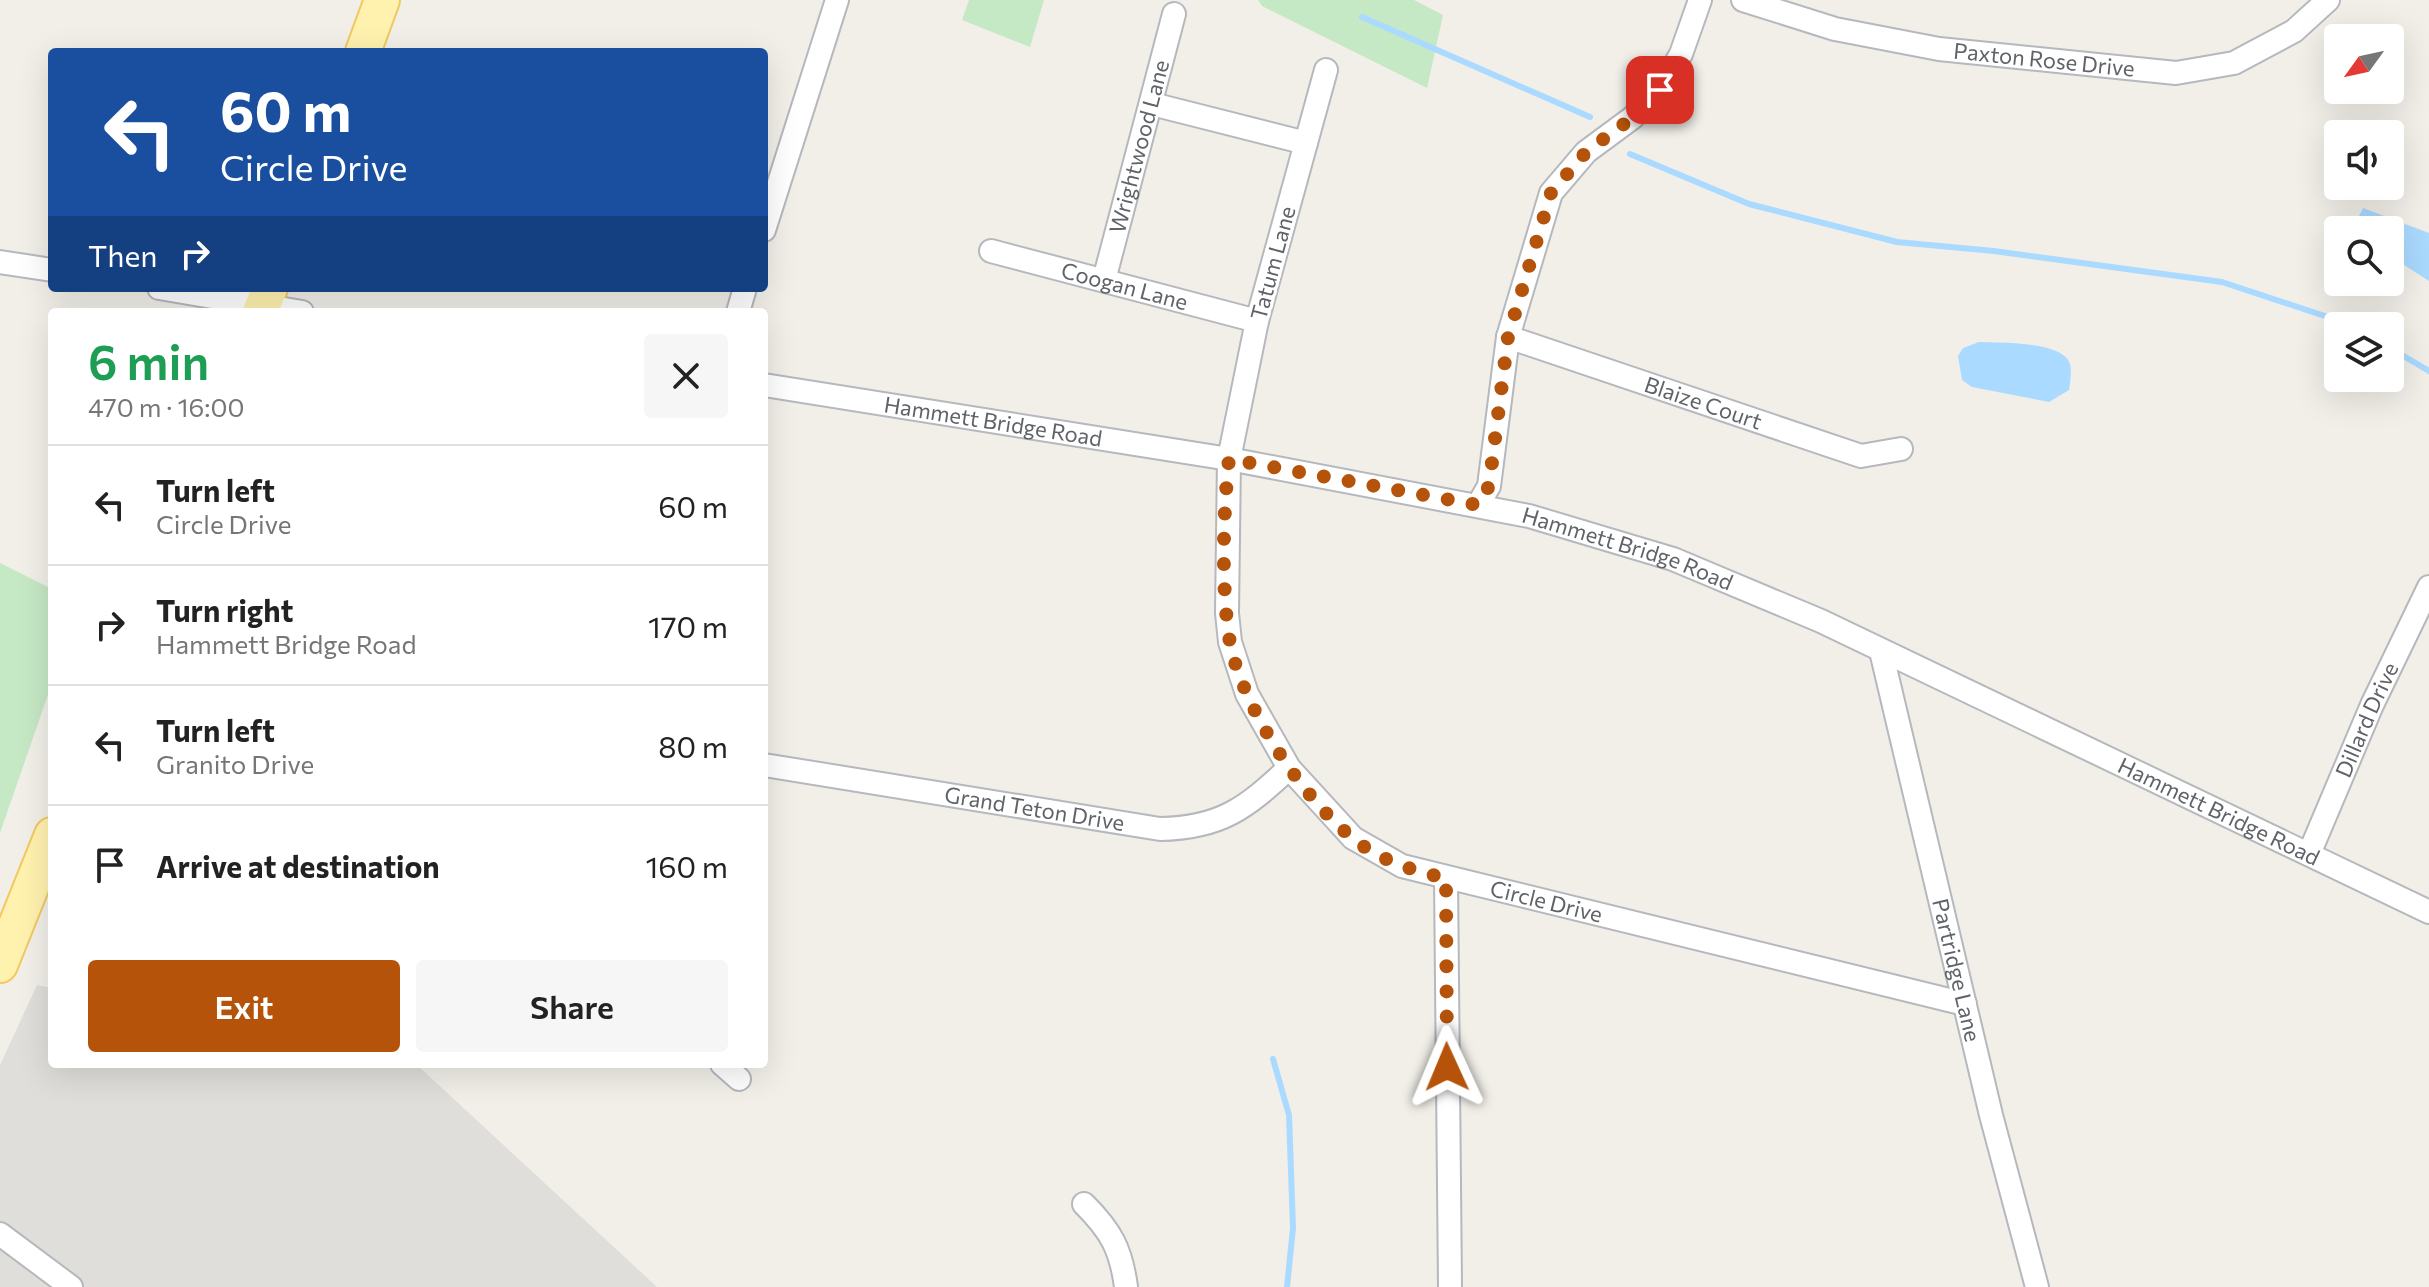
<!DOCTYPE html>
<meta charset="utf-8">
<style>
:root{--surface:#fff;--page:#f6f6f6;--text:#222;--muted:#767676;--line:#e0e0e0;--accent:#b45309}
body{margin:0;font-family:Commissioner,sans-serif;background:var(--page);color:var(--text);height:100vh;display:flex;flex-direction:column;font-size:30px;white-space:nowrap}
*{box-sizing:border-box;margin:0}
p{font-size:26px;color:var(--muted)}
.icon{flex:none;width:44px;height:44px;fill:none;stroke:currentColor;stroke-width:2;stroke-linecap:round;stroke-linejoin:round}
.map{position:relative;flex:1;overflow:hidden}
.sheet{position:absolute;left:48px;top:308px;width:720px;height:760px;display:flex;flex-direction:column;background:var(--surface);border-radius:8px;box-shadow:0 8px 32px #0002}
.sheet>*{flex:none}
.banner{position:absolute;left:48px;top:48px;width:720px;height:244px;border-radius:8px;box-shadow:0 8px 32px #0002;background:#1a4fa0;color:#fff;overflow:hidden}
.needle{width:52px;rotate:237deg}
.buttons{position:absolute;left:2324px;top:24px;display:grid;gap:16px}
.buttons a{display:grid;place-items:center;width:80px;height:80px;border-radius:8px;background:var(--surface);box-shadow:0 8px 32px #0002;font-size:40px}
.pin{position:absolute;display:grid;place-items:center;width:68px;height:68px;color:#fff;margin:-34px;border-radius:16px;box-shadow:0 4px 12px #0006}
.me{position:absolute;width:88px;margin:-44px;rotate:359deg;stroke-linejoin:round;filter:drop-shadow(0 0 6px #0008)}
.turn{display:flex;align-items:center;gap:28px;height:168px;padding:0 40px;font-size:36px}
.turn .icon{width:104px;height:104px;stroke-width:2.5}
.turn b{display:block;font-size:56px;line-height:68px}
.then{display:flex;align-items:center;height:76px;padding:0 40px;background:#0003;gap:16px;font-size:30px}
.round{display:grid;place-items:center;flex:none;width:84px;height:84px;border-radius:8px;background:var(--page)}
.headline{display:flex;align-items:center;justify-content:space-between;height:136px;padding:0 40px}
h1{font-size:48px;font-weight:600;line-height:60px;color:#1e9e55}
.cta{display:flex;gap:16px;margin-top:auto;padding:16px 40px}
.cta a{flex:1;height:92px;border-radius:8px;background:var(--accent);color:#fff;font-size:32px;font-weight:600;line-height:92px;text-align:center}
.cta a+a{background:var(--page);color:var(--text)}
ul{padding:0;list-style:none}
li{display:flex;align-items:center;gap:24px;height:120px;padding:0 40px;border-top:2px solid var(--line)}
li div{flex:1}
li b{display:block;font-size:30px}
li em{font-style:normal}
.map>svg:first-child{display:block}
.industrial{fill:#e0deda}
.green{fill:#c5e8c5}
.water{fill:#aadaff}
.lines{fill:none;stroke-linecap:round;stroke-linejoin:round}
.stream{stroke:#aadaff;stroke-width:6}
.minor-casing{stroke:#b5b8bc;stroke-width:26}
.primary-casing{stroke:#f2c960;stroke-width:38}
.minor{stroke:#fff;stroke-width:22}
.primary{stroke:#fff2af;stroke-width:34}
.route{stroke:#b45309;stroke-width:14;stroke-dasharray:0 25.2}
.labels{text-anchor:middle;stroke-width:6;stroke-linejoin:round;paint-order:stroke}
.street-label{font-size:22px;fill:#5f6368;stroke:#fff}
</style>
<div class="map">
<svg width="2429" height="1287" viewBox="0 0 2429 1287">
<rect width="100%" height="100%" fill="#f1efe8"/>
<polygon class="industrial" points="37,985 52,988 52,1064 416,1064 657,1287 0,1287 0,1065"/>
<g class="green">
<polygon points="969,0 1044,0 1030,47 962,20"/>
<polygon points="1258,0 1414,0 1443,15 1427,88 1262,6"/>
<polygon points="0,563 52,589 52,683 0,833"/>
</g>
<g class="water">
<polygon points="2363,208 2429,233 2429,281 2390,256 2390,230 2352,230"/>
<path d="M1979,342c21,1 84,-1 91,22 2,7 0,19 -1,26l-20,12 -77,-15 -10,-7 -4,-24 5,-8z"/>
</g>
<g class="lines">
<g class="stream">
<polyline points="1362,17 1590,117"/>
<polyline points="1630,154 1749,204 1897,242 1994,251 2222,282 2355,326"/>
<polyline points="2390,348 2429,371"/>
<polyline points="1273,1059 1289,1115 1293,1228 1287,1287"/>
</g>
<g class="minor-casing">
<g id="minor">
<path id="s1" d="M1743,0l92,29 104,20 237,24 58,-10 60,-32 34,-31"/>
<path id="s2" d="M1326,70l-69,251 -28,138 -2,154 3,29 17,52 42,74 64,70 49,28 563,138"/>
<polyline points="1152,104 1306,143"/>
<polyline points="764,230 837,0"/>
<path id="s3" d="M991,251l266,70"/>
<polyline points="0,262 52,270"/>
<path id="s4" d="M1104,280l70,-266"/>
<polyline points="159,288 302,312"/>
<polyline points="738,312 745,288"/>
<path id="s5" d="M1508,337l353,119 40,-7"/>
<path id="s6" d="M764,385l465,74 300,57 144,43 148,62 608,291"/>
<polyline points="1478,505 1489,486 1508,337 1551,193 1586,152 1632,118 1660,90 1681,54 1700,0"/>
<path id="s7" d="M1881,651l110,464 46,172"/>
<path id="s8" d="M764,765l396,64c61,-1 86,-21 129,-61"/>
<path id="s9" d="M2309,854l63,-149 57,-118"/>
<polyline points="1446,878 1450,1287"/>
<polyline points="722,1064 739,1079"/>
<path d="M1084,1204c27,27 37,45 42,83"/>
<polyline points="0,1234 71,1287"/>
</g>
</g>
<g class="primary-casing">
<g id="primary">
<polyline points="363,52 382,0"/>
<polyline points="260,312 270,288"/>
<polyline points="0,965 52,835"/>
</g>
</g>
<use href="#minor" class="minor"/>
<use href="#primary" class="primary"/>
</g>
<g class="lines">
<path class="route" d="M1447,1067l-1,-189c-28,-6 -55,-14 -80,-30 -57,-38 -123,-138 -136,-205 -9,-52 -7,-131 -1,-184l249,46 11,-19 19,-149 43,-144 35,-41 46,-34 28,-28"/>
</g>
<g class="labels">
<g class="street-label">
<text dy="8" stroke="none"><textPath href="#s1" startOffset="308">Paxton Rose Drive</textPath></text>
<text dy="8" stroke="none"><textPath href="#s4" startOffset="138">Wrightwood Lane</textPath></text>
<text transform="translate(1273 263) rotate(-75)" y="8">Tatum Lane</text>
<text dy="8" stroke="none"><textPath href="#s3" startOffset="138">Coogan Lane</textPath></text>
<text dy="8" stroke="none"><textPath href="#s5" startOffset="206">Blaize Court</textPath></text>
<text dy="8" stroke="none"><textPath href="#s6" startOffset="232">Hammett Bridge Road</textPath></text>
<text dy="8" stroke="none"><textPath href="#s6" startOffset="880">Hammett Bridge Road</textPath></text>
<text dy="8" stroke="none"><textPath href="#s9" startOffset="146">Dillard Drive</textPath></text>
<text dy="8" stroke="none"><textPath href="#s8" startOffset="274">Grand Teton Drive</textPath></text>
<text dy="8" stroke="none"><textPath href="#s6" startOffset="1528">Hammett Bridge Road</textPath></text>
<text dy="8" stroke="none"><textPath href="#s2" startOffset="1024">Circle Drive</textPath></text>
<text dy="8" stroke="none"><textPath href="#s7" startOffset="328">Partridge Lane</textPath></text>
</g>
</g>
</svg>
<div class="buttons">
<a><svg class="needle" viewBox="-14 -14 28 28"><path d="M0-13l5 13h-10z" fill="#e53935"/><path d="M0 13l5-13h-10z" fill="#767676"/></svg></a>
<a><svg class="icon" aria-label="sound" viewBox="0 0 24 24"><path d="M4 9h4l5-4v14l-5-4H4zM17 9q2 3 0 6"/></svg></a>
<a><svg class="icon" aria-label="search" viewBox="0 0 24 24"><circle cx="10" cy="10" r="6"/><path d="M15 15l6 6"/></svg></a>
<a><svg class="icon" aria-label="layers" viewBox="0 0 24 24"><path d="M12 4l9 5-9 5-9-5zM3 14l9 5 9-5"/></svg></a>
</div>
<div class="pin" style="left:1660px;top:90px;background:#d93025"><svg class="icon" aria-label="arrive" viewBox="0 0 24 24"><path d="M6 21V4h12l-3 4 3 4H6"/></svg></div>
<svg class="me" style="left:1447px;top:1067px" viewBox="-20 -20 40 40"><path d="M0-17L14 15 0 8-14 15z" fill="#b45309" stroke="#fff" stroke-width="4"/></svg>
<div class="banner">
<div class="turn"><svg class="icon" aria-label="left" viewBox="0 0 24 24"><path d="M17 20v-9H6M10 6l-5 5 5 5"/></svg><div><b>60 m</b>Circle Drive</div></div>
<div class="then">Then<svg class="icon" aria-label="right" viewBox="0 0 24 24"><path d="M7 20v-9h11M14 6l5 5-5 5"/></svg></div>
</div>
<section class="sheet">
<div class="headline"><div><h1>6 min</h1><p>470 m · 16:00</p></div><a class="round"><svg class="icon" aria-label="close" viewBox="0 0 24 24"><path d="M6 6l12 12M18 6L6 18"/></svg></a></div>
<ul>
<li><svg class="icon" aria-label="left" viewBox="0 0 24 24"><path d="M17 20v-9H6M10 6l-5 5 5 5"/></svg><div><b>Turn left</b><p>Circle Drive</p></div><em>60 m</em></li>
<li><svg class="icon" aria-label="right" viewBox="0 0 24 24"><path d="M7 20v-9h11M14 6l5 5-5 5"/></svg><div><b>Turn right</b><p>Hammett Bridge Road</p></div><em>170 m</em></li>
<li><svg class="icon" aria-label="left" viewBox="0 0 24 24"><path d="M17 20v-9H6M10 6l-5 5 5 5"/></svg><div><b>Turn left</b><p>Granito Drive</p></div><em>80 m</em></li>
<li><svg class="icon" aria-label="arrive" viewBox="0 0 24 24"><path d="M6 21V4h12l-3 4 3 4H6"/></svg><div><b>Arrive at destination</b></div><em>160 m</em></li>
</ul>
<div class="cta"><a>Exit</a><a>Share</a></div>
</section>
</div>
